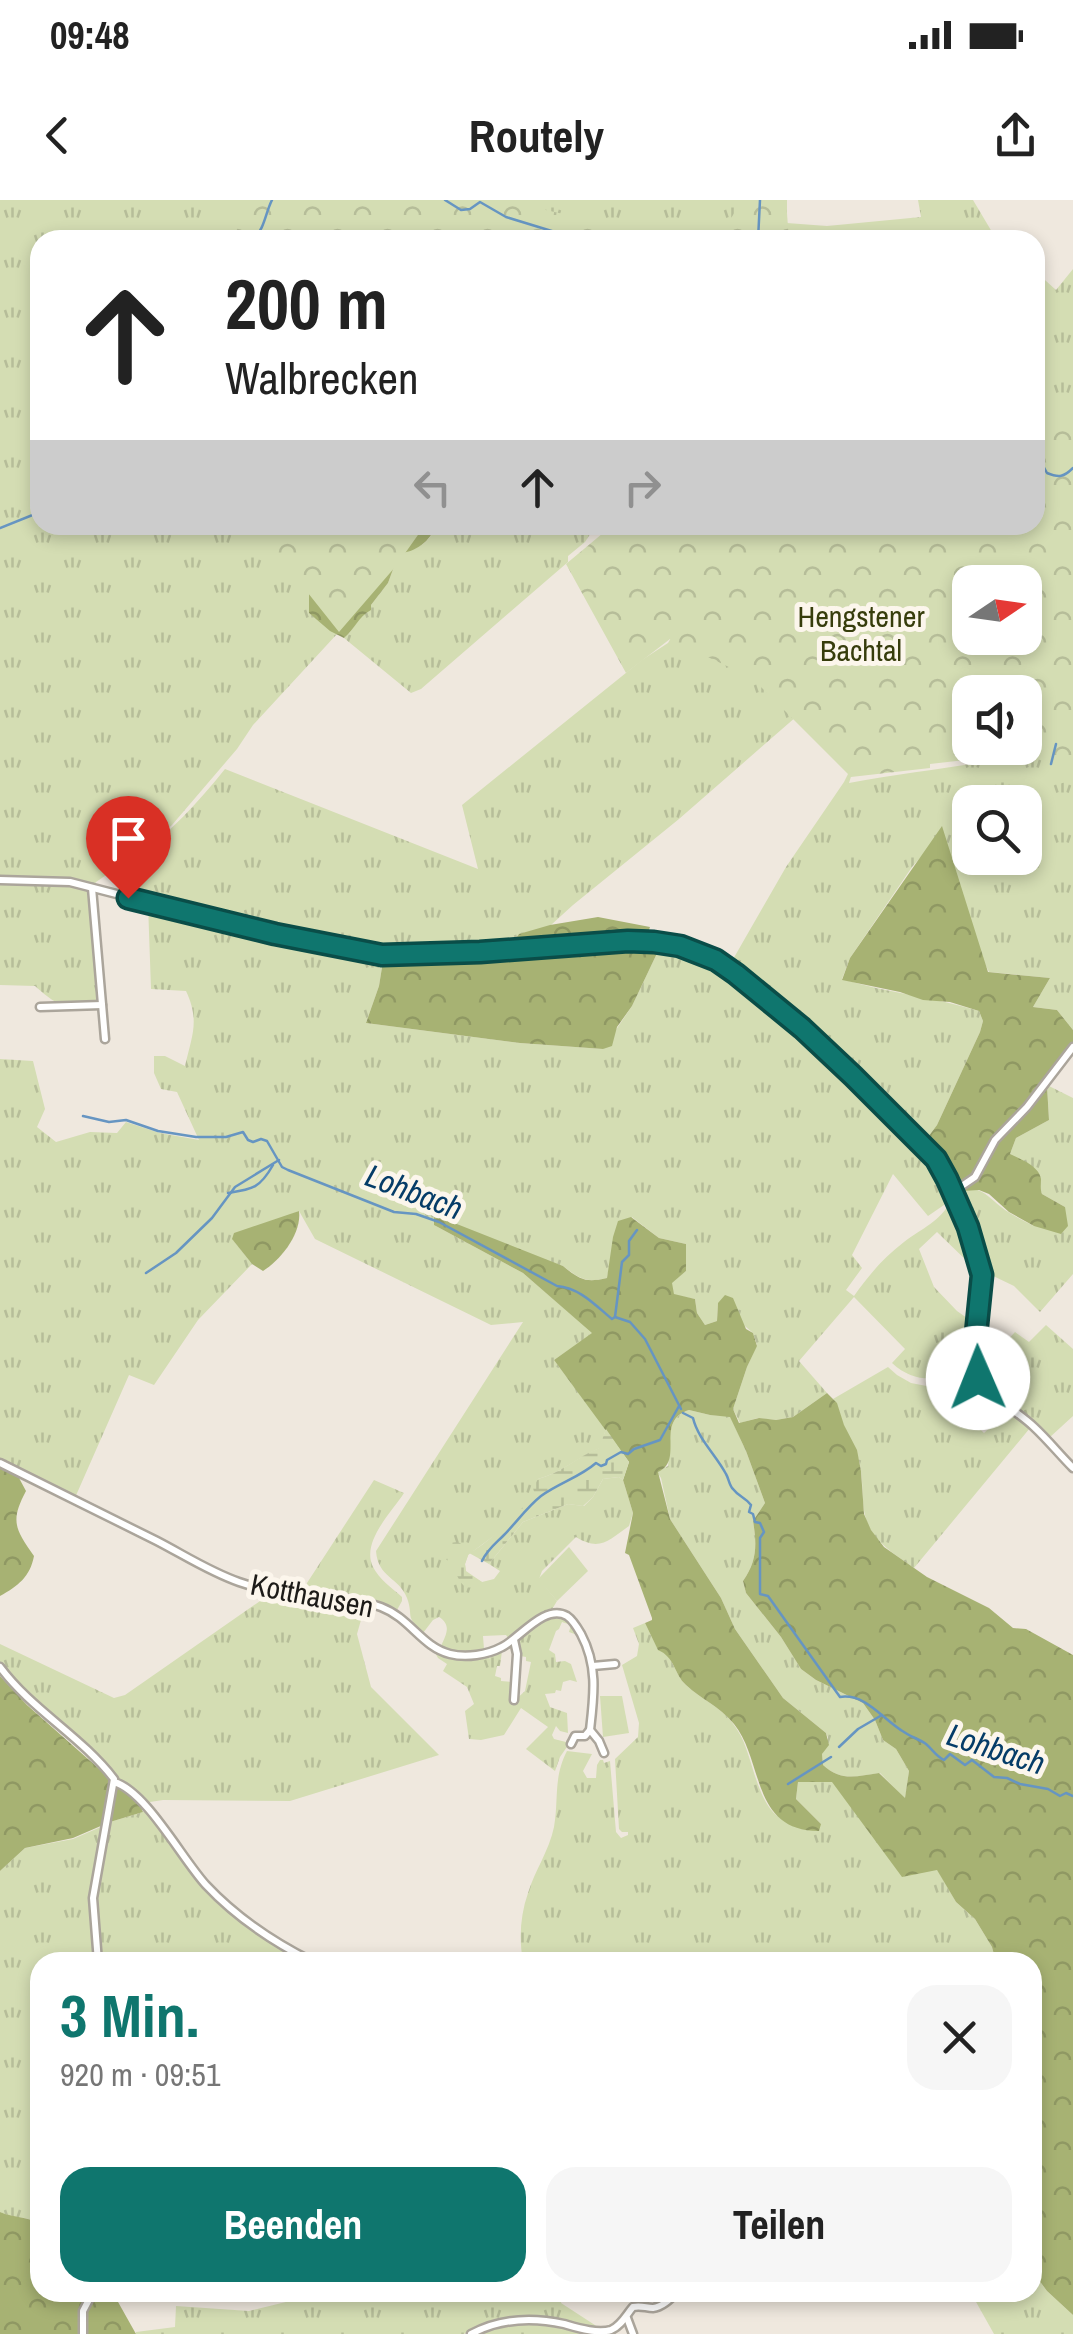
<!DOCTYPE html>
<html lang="de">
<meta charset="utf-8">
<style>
:root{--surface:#fff;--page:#f6f6f6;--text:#222;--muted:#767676;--accent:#0f766e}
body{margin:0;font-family:"Archivo Narrow",sans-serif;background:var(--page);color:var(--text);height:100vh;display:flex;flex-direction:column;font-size:38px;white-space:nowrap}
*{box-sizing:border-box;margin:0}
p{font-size:32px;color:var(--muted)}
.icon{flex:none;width:55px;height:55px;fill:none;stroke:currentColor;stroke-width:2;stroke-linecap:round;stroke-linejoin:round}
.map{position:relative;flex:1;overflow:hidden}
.details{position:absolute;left:30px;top:1752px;width:1012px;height:350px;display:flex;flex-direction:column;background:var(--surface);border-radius:30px;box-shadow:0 5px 15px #0003}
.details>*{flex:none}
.hud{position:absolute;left:30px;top:30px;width:1015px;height:305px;border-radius:30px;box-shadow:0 5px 15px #0003;background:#fff;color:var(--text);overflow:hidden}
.needle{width:65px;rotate:77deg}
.buttons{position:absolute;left:952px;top:365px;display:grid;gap:20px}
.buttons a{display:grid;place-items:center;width:90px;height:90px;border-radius:20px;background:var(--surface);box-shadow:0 5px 15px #0003;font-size:50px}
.pin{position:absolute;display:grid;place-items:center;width:85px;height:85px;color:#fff;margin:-102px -42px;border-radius:50% 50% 50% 0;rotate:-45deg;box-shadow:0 0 10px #0007}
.pin .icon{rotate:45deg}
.me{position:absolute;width:110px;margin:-55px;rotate:359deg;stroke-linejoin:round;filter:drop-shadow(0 0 8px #0008)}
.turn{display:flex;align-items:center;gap:35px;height:210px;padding:0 30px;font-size:45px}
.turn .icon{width:130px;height:130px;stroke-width:2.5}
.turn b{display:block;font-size:70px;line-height:85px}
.lanes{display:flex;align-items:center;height:95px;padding:0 30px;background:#0003;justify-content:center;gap:50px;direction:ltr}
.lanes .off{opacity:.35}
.round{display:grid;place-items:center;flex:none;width:105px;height:105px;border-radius:30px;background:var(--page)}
.head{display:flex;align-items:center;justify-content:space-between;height:170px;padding:0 30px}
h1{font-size:60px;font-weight:800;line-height:75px;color:var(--accent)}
.primary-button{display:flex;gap:20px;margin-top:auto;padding:20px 30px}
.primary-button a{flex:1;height:115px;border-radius:30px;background:var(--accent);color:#fff;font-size:40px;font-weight:800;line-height:115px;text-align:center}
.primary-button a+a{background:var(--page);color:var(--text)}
.status{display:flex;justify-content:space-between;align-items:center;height:70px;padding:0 50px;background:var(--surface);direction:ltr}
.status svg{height:28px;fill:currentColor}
header{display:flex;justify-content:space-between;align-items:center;height:130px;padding:0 30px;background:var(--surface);font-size:45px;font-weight:800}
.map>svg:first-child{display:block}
.grass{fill:url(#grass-tufts);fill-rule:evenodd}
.forest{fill:url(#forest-crowns);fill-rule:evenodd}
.wetland{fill:url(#wetland-marsh)}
.park{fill:url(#park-crowns);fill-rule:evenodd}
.garden{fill:#d4ddb3}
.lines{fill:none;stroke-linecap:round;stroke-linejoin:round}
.stream{stroke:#6695c2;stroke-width:2.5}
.street-casing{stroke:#aba59b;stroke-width:11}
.street{stroke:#fff;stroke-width:6}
.route-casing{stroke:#0a4d48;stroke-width:25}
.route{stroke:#0f766e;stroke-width:18}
.labels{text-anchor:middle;stroke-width:10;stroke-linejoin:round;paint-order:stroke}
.park-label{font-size:30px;fill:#373d0c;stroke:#fcf6ec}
.street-label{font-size:30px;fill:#1d1b18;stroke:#fcf6ec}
.water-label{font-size:32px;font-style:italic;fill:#053c68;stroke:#fcf6ec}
</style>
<div class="status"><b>09:48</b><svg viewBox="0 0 49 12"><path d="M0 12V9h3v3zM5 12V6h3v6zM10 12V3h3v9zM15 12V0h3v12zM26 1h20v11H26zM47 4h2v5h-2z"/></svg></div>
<header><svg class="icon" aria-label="back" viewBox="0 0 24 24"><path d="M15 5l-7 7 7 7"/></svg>Routely<svg class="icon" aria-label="share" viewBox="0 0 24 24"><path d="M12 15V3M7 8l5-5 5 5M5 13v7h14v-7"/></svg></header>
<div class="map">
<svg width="1073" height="2134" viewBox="0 0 1073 2134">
<defs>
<pattern id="grass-tufts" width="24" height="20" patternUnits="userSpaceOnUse" patternTransform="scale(2.5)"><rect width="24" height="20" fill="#d4ddb3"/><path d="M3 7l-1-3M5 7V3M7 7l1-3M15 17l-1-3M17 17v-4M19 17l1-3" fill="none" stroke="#b6bd99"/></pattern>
<pattern id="forest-crowns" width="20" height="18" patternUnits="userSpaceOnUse" patternTransform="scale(2.5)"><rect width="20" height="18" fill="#a7b273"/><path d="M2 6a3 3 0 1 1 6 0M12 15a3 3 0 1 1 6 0" fill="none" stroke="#8f9863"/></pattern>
<pattern id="wetland-marsh" width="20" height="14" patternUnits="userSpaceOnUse" patternTransform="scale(2.5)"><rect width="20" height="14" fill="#d4ddb3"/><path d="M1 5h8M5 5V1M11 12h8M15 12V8" fill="none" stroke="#b6bd99"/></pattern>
<pattern id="park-crowns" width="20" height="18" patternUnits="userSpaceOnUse" patternTransform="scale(2.5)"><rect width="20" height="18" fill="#d4ddb3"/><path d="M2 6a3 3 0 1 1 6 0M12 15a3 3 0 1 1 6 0" fill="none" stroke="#b6bd99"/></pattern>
</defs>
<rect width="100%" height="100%" fill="#efe8de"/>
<g class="grass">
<path d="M0,0h301l-5,40h-256v285h310l-41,88 28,21 -84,91 -16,24 -65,76 -29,25 -47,32 -4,6 10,117c-36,2 -39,6 -67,-19l-35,-1z"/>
<polygon points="413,0 787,0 787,23 827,26 921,17 918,0 973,0 992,32 1001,40 537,40"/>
<path d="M1073,69v761l-16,-20 -24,-3 17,-29 -61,-6 -62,-122 -15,17 -62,91 -8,21c45,14 92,18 137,32l4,10 -3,11 -43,93 -15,21 15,18 15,28 -8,13 -16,11 -35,-42 -41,81 10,13 -16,22 8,6c15,-21 29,-38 50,-54 20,-15 34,-19 48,-42l26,57 -7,8 -34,-33 -18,17 15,38 23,24 20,14 -5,42c-29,13 -55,19 -80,-4l13,-14 -51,-52 -55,64 28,32 -34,24 -17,3 -18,-2 -18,5 -7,-14 14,-42 10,-22 -4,-12 -35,-30 -1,18 -12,4 -8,-12 -2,-14 -21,-4 -3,-12 15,-12v-27l-27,-6 -27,-21 -21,40 -4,21c-21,5 -27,1 -44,-12l-129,-41 89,48 70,60 -39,27 52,69 -6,19c-22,9 -39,25 -62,31l-2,16 -26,29 -42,31 -3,9 1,9 16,9 12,-3 6,-8 -11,-7 34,-42 45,-18 16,2 9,-9 10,-18 16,-2 4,3 10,33 -4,13c-20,14 -29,26 -53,11l-34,34 -3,8 18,22 -6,10 -42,28 -3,-4 -23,1 1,13c-15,4 -28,4 -43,-3 5,-11 11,-21 -2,-29l-6,3 -10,13c-19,-18 -9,-16 -16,-35 -8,-21 -29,-20 -31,-47l147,-229 -32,3 -176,-86 -16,-28 -66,29 19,24 -54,56 -44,65 -25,-10 -55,125 -74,-41v-400l33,2 12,48 -8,18 19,15 34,-10 27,1 9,-11 34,11 39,7 -22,-48 -16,-3 -7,-16v-17h11l20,10c7,-31 15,-45 1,-75l-35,-2 -3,-85 -13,-7 1,-38c34,-27 62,-56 89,-90l253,100 -16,-64 180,-145 26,-17 4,-7 230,-21 -53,168c46,-9 91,-13 137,-22l2,-13h37v-110l14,-60 -4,-110v-197l21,19zM812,503l46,51 -14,28 -58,85 -58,101 -31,-15 -37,-6 -28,59 -29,43 -83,-6 -154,-20 13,-37 5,-31 72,1 51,-5 44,-26 22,-20 106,-86zM970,602h55v56h-55z"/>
<path d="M435,325h161l-11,17 -17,14v6l-147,127 -10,4 -67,-55c12,-10 12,-20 26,-28l1,-5 17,-22 11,-30c16,-3 33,-10 36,-28z"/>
<path d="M1047,885l26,13v176l-33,38 -26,-26 -27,-13 -15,-48 -15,-28c20,-19 32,2 48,13 9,6 19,11 29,16l31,-19 -23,-13 -3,-7 -29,-33 6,-16 33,-18z"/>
<path d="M1046,1125l27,24v67l-24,22 -59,-54c-13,-15 -8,-32 -6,-51l18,13 13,-14 14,10z"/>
<path d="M888,1167l9,8 14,8 26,5 47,45 26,-24 20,19 -116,140c-15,-11 -31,-20 -42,-36 -12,-18 -8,-40 -11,-61 -2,-17 -9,-28 -16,-43 -5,-10 -5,-20 -12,-29z"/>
<path d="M689,1210l21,5 20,1 16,35 19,52 -12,18c4,24 4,40 -10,60l3,12 35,44 20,32 15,11 47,23 12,17 8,20 13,9 13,22 -4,28 -25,-26c-23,3 -39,9 -57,-8l-1,-11 6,-16 -2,-5 -43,-35 -48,-69 -14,-31 -51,-79 -9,-41 -4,-6 11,-6c3,-21 -4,-49 21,-56z"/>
<path d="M374,1280l30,13c-13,20 -43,49 -31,74 6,12 19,21 29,30v4l-5,9 -26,-11 -65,-10 1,-6z"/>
<polygon points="273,1392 365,1406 357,1434 371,1487 439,1555 290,1601 163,1600 150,1602 147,1606 86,1548 32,1502 0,1467 0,1444 114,1498 125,1495"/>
<polygon points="560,1416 570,1422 580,1436 569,1432 571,1425 562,1422 559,1429 556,1431 549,1450 555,1454 556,1462 565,1461 571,1464 577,1482 570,1480 563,1482 561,1491 556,1490 555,1493 545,1494 550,1507 567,1513 568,1533 560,1531 556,1526 552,1535 554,1539 566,1542 567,1539 571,1541 560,1557 555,1571 526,1549 548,1527 521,1508 504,1535 481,1540 469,1539 465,1511 474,1504 467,1487 443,1471 447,1464 438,1458 433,1449 446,1454 487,1454 490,1459 491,1453 502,1451 500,1466 497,1466 495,1476 501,1478 501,1481 512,1482 513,1490 510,1502 512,1503 525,1491 531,1462 526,1461 526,1457 520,1456 519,1437 547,1417"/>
<path d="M645,1423l13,26c17,8 16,25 28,36 18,17 38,22 52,46 16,25 17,73 45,89 9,6 27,3 38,4l-25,-25 2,-17 34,-1 51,67 54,21 19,33 19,17 17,28 4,15h-473c-4,-23 -3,-46 5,-69 7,-23 21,-42 26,-66 5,-28 -1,-49 13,-76l25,3 -9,17 4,7h9l1,-13 3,-5h3l1,3 6,-2 6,71 5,6 7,-3v-3h-6l-3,-3 -4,-70 23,-22 1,-14 -17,-58 15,-9 2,-12 -6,-16z"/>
<polygon points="145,1609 184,1660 236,1714 312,1762 102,1762 96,1699 101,1659 110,1622 143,1612"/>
<path d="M103,1626l-8,32 -6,40 6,64h-55v262c-15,-9 -25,-5 -40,-12v-341l25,-23 48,-9z"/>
<polygon points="1033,2072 1047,2091 1073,2115 1073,2134 994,2134 971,2093 1032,2092"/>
<path d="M327,2092l236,1 -2,10 40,26c-46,-7 -95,-24 -137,5h-328v-2l39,-5 1,-21 73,5z"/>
<polygon points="536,2121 603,2134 474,2134 492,2126"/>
</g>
<g class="forest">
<path d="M350,325h85c-3,16 -21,28 -36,28l-11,30 -17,22v5c-13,7 -16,19 -27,28l-14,-7 -21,-18v-27z"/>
<path d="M942,626l46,146 62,6 -17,29 24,3 16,20v18l-26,38 2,34 -33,18 -6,16c10,5 29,12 31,25 0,5 -1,10 1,15l23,13 3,19 -7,8 -27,-8 -25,-14 -20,-18 -10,-4 -16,1 -2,-3 -8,4 -30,-48 14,-19 43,-93 3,-11 -4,-10 -29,-9 -27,-2 -23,-8 -58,-12 8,-22z"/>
<polygon points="598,717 650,727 644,744 660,747 632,806 617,827 612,846 603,849 520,843 366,823 379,786 384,755 456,756 507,751 519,734 550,725"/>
<path d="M299,1011c3,22 -18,49 -36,60l-11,-7 -20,-25 2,-6z"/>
<path d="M434,1015l129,51c17,14 23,17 44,12l6,-41 5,-16 13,-4 28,21 27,6v27l-14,12 2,11 21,5 2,14 8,12 12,-4 1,-18 7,-8 8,3 13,31 7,4 4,13 -10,21 -14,42 6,14 20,-5 17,2 17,-3 34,-24 10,10 7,22 13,25 4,21 3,43 7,16 13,17 43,30 62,31 24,20 13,1 47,26v660l-26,-24 -14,-19 -1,-310h-36l-4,-15 -17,-28 -19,-17 -19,-32 -35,7 -70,-95h-34l-2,17 25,25 -2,7c-68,0 -55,-70 -85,-107 -16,-19 -32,-24 -48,-39 -12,-11 -11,-28 -28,-35l-13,-27 7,-3v-2l-23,-63 -4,-2 8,-40 -10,-33 6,-18 -75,-102 38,-27 -69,-60 -89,-48zM689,1210l21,5 20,2 16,34 19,52 -12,18c4,24 4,40 -10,60l3,12 35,44 20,32 15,11 47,23 12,17 8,20 13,9 13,22 -4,27 -26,-25c-22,3 -38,9 -56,-8l-1,-11 7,-9 -3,-12 -43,-35 -48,-69 -14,-31 -51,-79 -12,-47c27,-12 -4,-51 31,-62z"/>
<path d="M0,1268l19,10 7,13c-16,30 -11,38 8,65 -4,21 -16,30 -34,40z"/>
<polygon points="0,1476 27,1505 140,1605 143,1612 110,1622 73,1638 25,1648 0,1671"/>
<path d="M0,2012c14,6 26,4 40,12v68l73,1 23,41h-136z"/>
</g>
<path class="wetland" d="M606,1229l23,33 -6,18 -4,-3 -16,2 -10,18 -10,9 -15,-2 -45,18 -34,42 -20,-11 -4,11 1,7 16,11c-24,18 -22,-12 -36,-23l5,-4 -1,-5 -7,-1 -2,-5 17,-2 15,9c25,-16 42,-36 62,-56l-2,-7 5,-9c23,-6 39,-22 61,-31z"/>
<g class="park">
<polygon points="190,0 514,0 528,6 678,40 233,40 242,16 239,10 224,4"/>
<polygon points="742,0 786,0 789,40 718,40"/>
<path d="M1035,224l19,4 19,-1v352l-16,6 -10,-15 -3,-19 -114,13v4l-79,9 -99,-99 -82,-39 -44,34 -60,-109 43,-36 -1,-3h427zM970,382h55v56h-55zM1025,492v56h-55v-56z"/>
<polygon points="238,325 425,325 396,366 339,432 308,393 281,372"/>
</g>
<g class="garden">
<polygon points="569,1347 588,1371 557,1401 538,1379"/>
<polygon points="600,1496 622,1496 629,1533 603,1537"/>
</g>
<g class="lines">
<g class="stream">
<polyline points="445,0 461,10 470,9 480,2 506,17 581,40"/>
<path d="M253,40c12,-12 12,-26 19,-40"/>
<polyline points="758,40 760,0"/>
<path d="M1035,261l7,3 5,9c12,5 17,4 26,-5"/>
<polyline points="0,328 40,312"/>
<polyline points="1051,564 1056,544"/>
<path d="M83,916l26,6 17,-2 32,11 38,6h30l17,-5 5,8 5,2 8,-3 6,2 15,26 6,3 106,42 22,2 23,8 118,64c23,2 38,19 55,33l3,-2 15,5 15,17 36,70"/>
<path d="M228,993c25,-4 32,-5 45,-28"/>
<polyline points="146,1073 176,1053 212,1018 235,987 279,960"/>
<polyline points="615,1117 622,1062 629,1055 629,1041 637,1030"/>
<path d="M683,1213l10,5c5,21 23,37 33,56 3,5 3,11 7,15 6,8 12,8 18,16l-2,7 4,2 2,8 5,1 4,9 -4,6v56l8,2 72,101c26,-4 43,23 64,35 7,5 15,7 22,12 7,6 10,12 18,16l6,-6 15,11 7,-5 22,17 13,1 13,6 28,5 12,7 6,-3 7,3"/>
<path d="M482,1361c5,-11 13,-17 21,-25 13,-13 24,-29 38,-40 18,-13 39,-19 55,-33l5,3 5,-2 1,-4 14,-8 7,2 6,-5 26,-9 19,-34"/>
<polyline points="839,1547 858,1529 882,1515"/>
<polyline points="788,1584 831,1557"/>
</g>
<g class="street-casing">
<g id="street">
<path d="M0,680l70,2 167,43 144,30 99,-4 147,-10 41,2 38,12 31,18 65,55 51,47 82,84 12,20 20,48 15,48 -9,90c7,27 41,43 61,62 14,13 26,28 39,41"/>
<polyline points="92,688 105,839"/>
<polyline points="40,807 102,805"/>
<polyline points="953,992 975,977 995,940 1027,907 1073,847"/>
<path d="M0,1263c52,26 105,52 157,78 27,14 53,31 82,41 45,16 97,9 142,25 29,11 41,40 69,47 16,4 37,1 52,-7 17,-8 43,-44 65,-31 6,4 10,11 14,18 17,32 13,61 9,96l9,11 5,12"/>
<polyline points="514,1440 517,1454 514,1500"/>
<polyline points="593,1466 615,1464"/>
<path d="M0,1467c32,43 81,69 114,112l-21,119 5,64"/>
<polyline points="571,1544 575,1536 585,1536 590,1530"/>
<path d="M114,1582c32,9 68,77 92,103 30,32 69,58 107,77"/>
<polyline points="627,2118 633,2134"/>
<polyline points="83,2134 83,2111 93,2092"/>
<path d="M471,2134c30,-16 61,-17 93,-10 14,4 33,10 47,6 11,-5 15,-15 22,-23 8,-2 13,1 20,1 10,-1 18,-10 24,-16"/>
</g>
</g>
<use href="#street" class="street"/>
</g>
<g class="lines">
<g class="route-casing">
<polyline id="route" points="128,698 275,734 382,755 480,752 628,741 654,742 680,746 716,760 736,774 802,828 853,876 936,959 947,979 968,1027 982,1075 973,1164 978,1178"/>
</g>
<use href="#route" class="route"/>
</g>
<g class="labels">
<g class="park-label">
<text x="861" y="427">Hengstener<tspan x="861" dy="34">Bachtal</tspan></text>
</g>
<g class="street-label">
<text transform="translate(312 1396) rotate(11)" y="10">Kotthausen</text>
</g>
<g class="water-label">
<text transform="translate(414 992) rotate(21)" y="11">Lohbach</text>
<text transform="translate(996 1549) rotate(18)" y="11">Lohbach</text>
</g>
</g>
</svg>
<div class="buttons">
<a><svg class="needle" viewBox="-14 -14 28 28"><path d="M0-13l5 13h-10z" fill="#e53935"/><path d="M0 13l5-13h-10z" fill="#767676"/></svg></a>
<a><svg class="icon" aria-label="sound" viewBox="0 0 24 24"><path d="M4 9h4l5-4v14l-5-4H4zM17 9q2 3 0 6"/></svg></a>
<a><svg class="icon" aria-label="search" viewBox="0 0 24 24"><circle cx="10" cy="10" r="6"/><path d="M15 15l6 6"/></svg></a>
</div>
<div class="pin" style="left:128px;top:698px;background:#d93025"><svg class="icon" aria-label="arrive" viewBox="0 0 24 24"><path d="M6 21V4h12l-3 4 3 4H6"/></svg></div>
<svg class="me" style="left:978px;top:1178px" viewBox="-20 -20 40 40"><circle r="19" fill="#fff"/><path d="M0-13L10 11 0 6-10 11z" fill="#0f766e"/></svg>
<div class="hud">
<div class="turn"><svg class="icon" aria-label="ahead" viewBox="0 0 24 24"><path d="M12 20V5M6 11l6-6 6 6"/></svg><div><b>200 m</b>Walbrecken</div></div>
<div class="lanes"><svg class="icon off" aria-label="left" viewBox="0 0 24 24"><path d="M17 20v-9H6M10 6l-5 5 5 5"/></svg><svg class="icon" aria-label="ahead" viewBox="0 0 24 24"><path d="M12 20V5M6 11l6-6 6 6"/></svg><svg class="icon off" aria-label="right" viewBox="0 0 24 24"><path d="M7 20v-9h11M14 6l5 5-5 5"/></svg></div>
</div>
<section class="details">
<div class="head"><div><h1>3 Min.</h1><p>920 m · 09:51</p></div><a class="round"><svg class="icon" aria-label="close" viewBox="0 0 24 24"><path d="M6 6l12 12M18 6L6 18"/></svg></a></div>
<div class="primary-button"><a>Beenden</a><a>Teilen</a></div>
</section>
</div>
